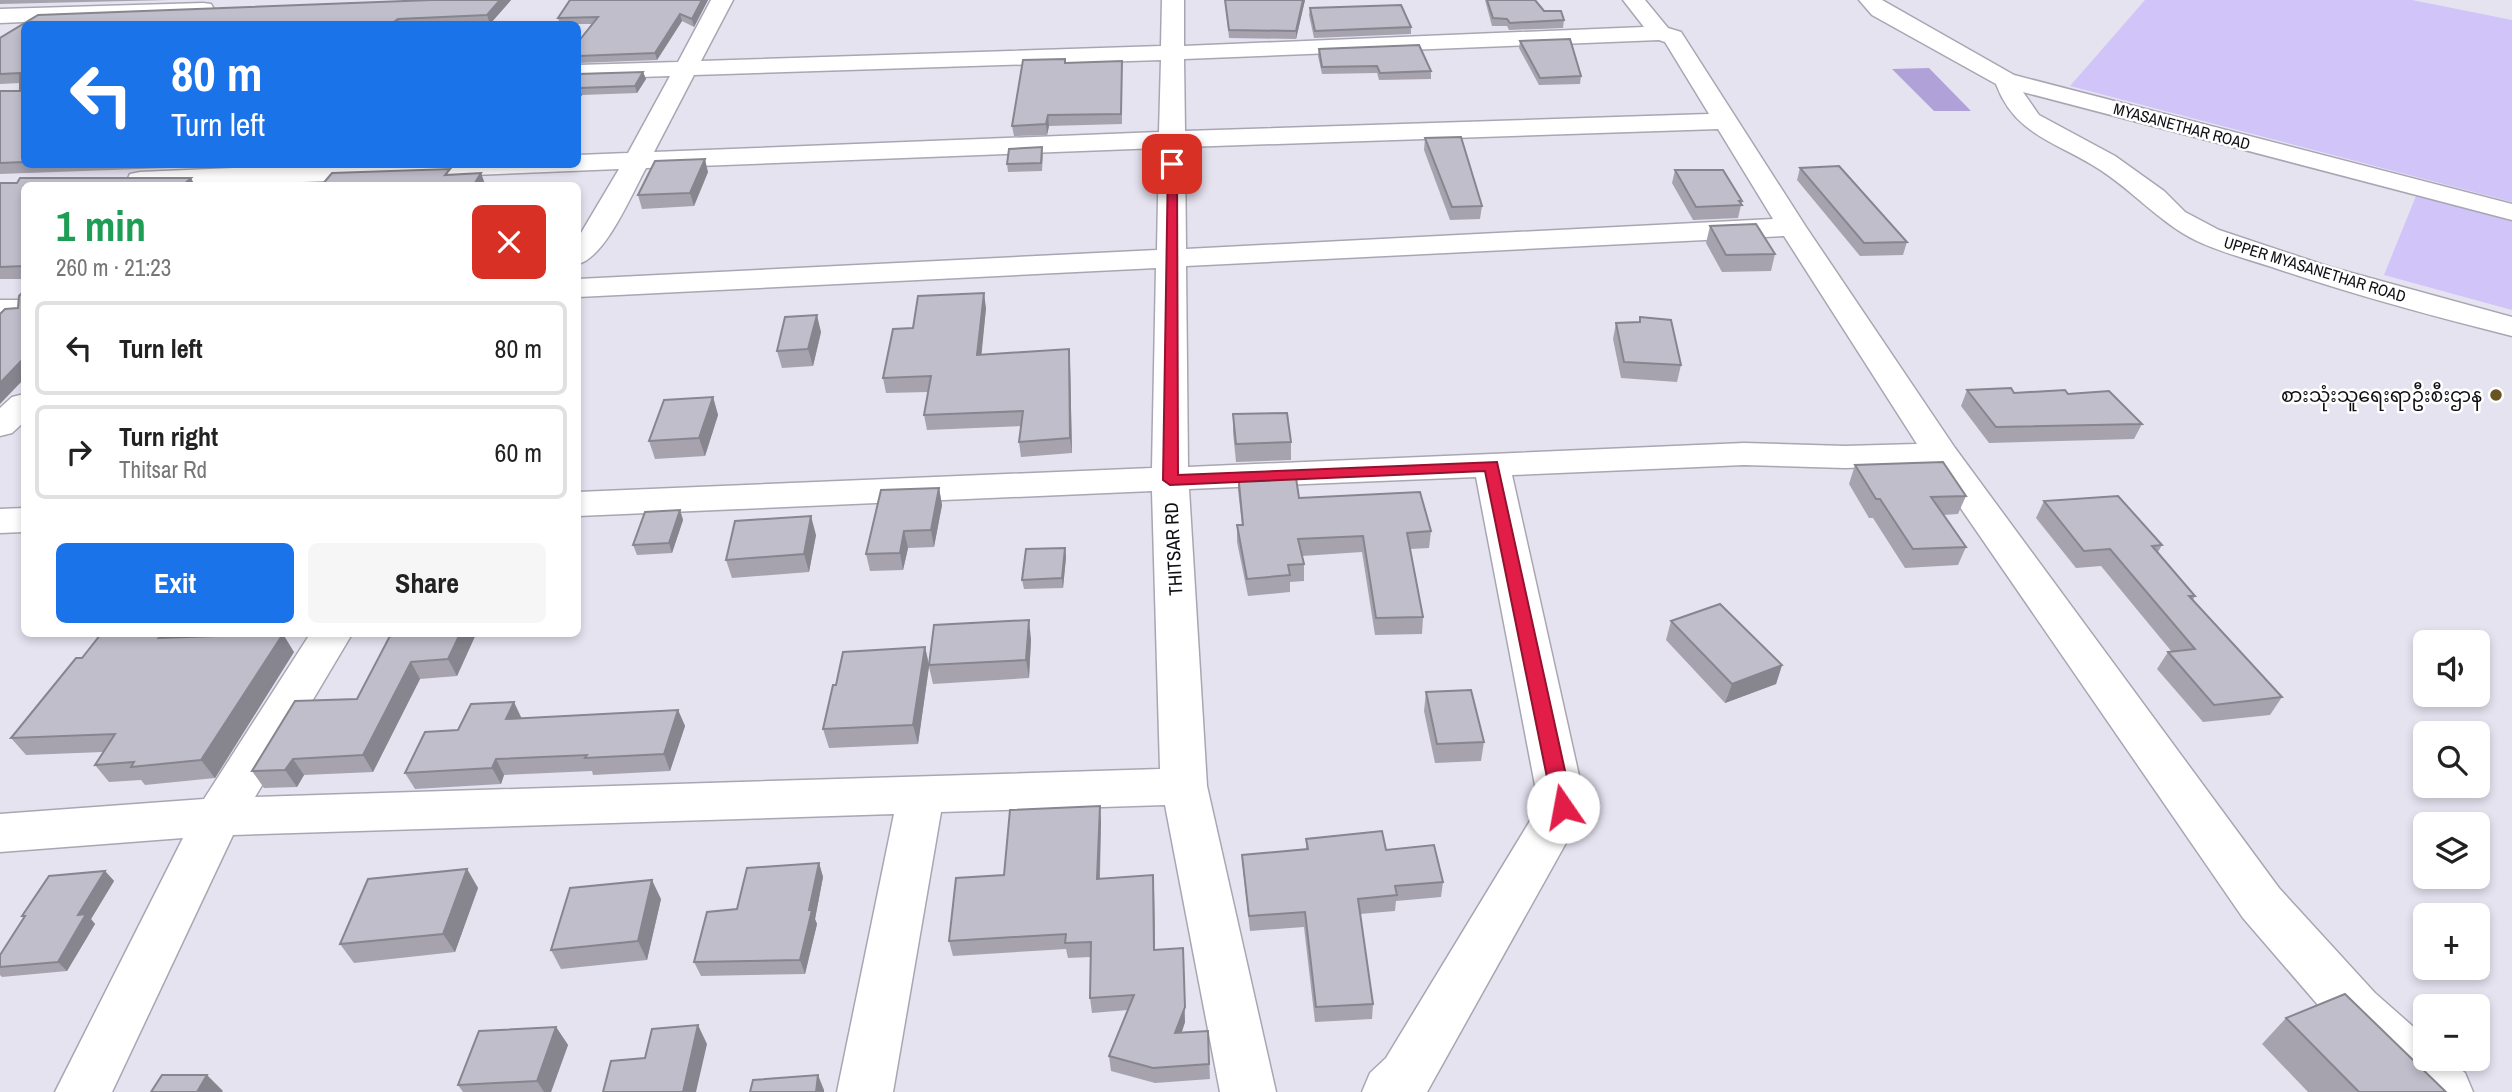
<!DOCTYPE html>
<meta charset="utf-8">
<style>
:root{--surface:#fff;--page:#f6f6f6;--text:#222;--muted:#767676;--line:#e0e0e0;--accent:#1a73e8}
body{margin:0;font-family:"Archivo Narrow","Noto Sans Myanmar",sans-serif;background:var(--page);color:var(--text);height:100vh;display:flex;flex-direction:column;font-size:26px;white-space:nowrap}
*{box-sizing:border-box;margin:0}
p{font-size:23px;color:var(--muted)}
.icon{flex:none;width:38px;height:38px;fill:none;stroke:currentColor;stroke-width:2;stroke-linecap:round;stroke-linejoin:round}
.map{position:relative;flex:1;overflow:hidden}
.panel{position:absolute;left:21px;top:182px;width:560px;height:455px;display:flex;flex-direction:column;background:var(--surface);border-radius:10px;box-shadow:0 4px 10px #0003}
.panel>*{flex:none}
.hud{position:absolute;left:21px;top:21px;width:560px;height:147px;border-radius:10px;box-shadow:0 4px 10px #0003;background:#1a73e8;color:#fff;overflow:hidden}
.fabs{position:absolute;left:2413px;top:630px;display:grid;gap:14px}
.fabs a{display:grid;place-items:center;width:77px;height:77px;border-radius:10px;background:var(--surface);box-shadow:0 4px 10px #0003;font-size:35px}
.pin{position:absolute;display:grid;place-items:center;width:60px;height:60px;color:#fff;margin:-30px;border-radius:14px;box-shadow:0 4px 10px #0006}
.me{position:absolute;width:77px;margin:-38px;rotate:348deg;stroke-linejoin:round;filter:drop-shadow(0 0 5px #0008)}
.turn{display:flex;align-items:center;gap:24px;height:147px;padding:0 35px;font-size:32px}
.turn .icon{width:91px;height:91px;stroke-width:2.5}
.turn b{display:block;font-size:49px;line-height:60px}
.round{display:grid;place-items:center;flex:none;width:74px;height:74px;border-radius:10px;background:var(--page)}
.headline{display:flex;align-items:center;justify-content:space-between;height:119px;padding:0 35px}
h1{font-size:42px;font-weight:700;line-height:52px;color:#1e9e55}
.primary-button{display:flex;gap:14px;margin-top:auto;padding:14px 35px}
.primary-button a{flex:1;height:80px;border-radius:10px;background:var(--accent);color:#fff;font-size:28px;font-weight:700;line-height:80px;text-align:center}
.primary-button a+a{background:var(--page);color:var(--text)}
ul{padding:0;list-style:none}
li{display:flex;align-items:center;gap:21px;height:94px;margin:0 14px 10px;padding:0 21px;border:4px solid var(--line);border-radius:10px}
li div{flex:1}
li b{display:block;font-size:26px}
li em{font-style:normal}
.map>svg:first-child{display:block}
.green{fill:#d1c4f8}
.water{fill:#b0a1d8}
.lines{fill:none;stroke-linecap:round;stroke-linejoin:round}
.street-casing{stroke:#a9a6b3;stroke-width:3}
.street{fill:#fff;fill-rule:evenodd}
.wall{fill:#a6a3af}
.shaded-wall{fill:#87858e}
.building{fill:#c1becb;stroke:#87858e;stroke-width:2}
.route{fill:#e11d48;stroke:#92132f;stroke-width:2}
.poi-dot{fill:#685423;stroke:#fff;stroke-width:2.5}
.labels{text-anchor:middle;stroke-width:5;stroke-linejoin:round;paint-order:stroke}
.far-street-label{font-size:16px;fill:#0f0e13;stroke:#fff}
.poi-label{font-size:19px;fill:#0f0e13;stroke:#fff;text-anchor:end}
.street-label{font-size:19px;fill:#0f0e13;stroke:#fff}
</style>
<div class="map">
<svg width="2512" height="1092" viewBox="0 0 2512 1092">
<rect width="100%" height="100%" fill="#e6e3f1"/>
<g class="green">
<polygon points="2145,0 2412,0 2512,20 2512,202 2070,86"/>
<polygon points="2418,191 2512,216 2512,310 2384,275"/>
</g>
<polygon class="water" points="1929,68 1971,111 1934,111 1892,69"/>
<g class="lines">
<g class="street-casing">
<g id="street">
<path d="M711,0h22l-32,61 460,-15 1,-46h22v46l460,-19 -21,-27h22l23,28 13,4 125,195 149,221 324,440 96,105 51,45v21h22l17,14 8,19h-67l-69,-65 -94,-109 -312,-453 -86,3 -101,-3 -232,10 74,332 -159,285h-65l8,-19 16,-15 153,-252 -63,-329 -287,12 18,297 69,306h-56l-55,-287 -224,7 -48,280h-56l57,-278 -661,21 -121,257h-57l128,-254 -183,14v-38l204,-15 106,-165h42l-97,163 905,-28 -8,-278 -574,25v-24l574,-24 4,-200 -578,29v-18l579,-29 2,-102 -513,20c-14,25 -40,89 -68,96v-26l41,-69 -414,17h-75l-3,-6 3,-6 10,-2 190,-8h248v-9l50,-2 42,-77 -92,3v-14l100,-3zM1659,40l6,2 44,72 -524,17 -1,-72zM1161,60l-2,72 -505,20 40,-77zM1718,129l55,90 -587,30 -1,-102zM1784,236l133,208 -72,2 -101,-3 -556,24 -2,-201z"/>
<path d="M1859,0h23l132,75 498,129v16l-489,-128 16,23 76,41 49,35 21,21 34,18 111,37 182,50v19c-80,-20 -162,-42 -240,-69 -25,-8 -52,-15 -75,-26 -39,-19 -66,-53 -103,-75 -41,-25 -80,-33 -98,-82l-124,-69z"/>
<polygon points="203,3 211,4 214,9 211,14 0,23 0,9"/>
<rect x="0" y="300" width="24" height="18"/>
<polygon points="24,394 24,422 12,433 0,436 0,408 12,397"/>
<polygon points="24,508 24,532 0,533 0,509"/>
</g>
</g>
<use href="#street" class="street"/>
</g>
<g class="wall">
<polygon points="0,0 169,0 0,4"/>
<polygon points="431,0 511,0 490,24 24,24 24,164 225,164 223,166 0,174 0,91 20,91 20,83 0,84 0,38 38,15"/>
<polygon points="570,0 708,0 694,27 682,21 657,60 578,63 578,42 592,24 560,24 558,18"/>
<polygon points="1225,0 1305,0 1296,39 1229,38"/>
<polygon points="1485,0 1535,0 1544,11 1564,20 1563,28 1509,30 1507,26 1492,26"/>
<polygon points="1310,8 1411,27 1411,34 1314,38 1309,15"/>
<polygon points="1520,41 1581,76 1580,84 1539,85 1519,48"/>
<polygon points="1319,49 1431,71 1431,79 1379,80 1377,73 1322,74 1318,56"/>
<polygon points="1066,63 1122,71 1122,124 1049,126 1047,135 1014,136 1012,126"/>
<polygon points="643,72 646,79 637,93 582,95 578,101 578,74"/>
<polygon points="1425,138 1482,206 1480,219 1450,220 1424,150"/>
<polygon points="1042,147 1043,155 1042,171 1008,172 1007,164"/>
<polygon points="1800,168 1907,242 1903,255 1860,256 1797,180"/>
<polygon points="1675,170 1742,201 1738,218 1693,220 1672,183"/>
<polygon points="708,172 694,206 642,209 638,195"/>
<polygon points="191,178 195,186 24,186 24,279 0,279 0,183"/>
<polygon points="1710,226 1775,254 1771,271 1722,272 1706,243"/>
<polygon points="986,308 981,354 1070,364 1072,453 1021,457 1019,442 1021,426 927,430 924,415 928,392 886,393 883,378 913,328"/>
<polygon points="1640,317 1681,365 1677,382 1621,378 1613,339 1616,323 1639,322"/>
<polygon points="821,332 813,366 782,368 777,351"/>
<polygon points="1967,390 2068,394 2142,424 2134,439 1989,443 1961,406"/>
<polygon points="713,397 718,415 705,456 655,459 649,441"/>
<polygon points="1233,414 1291,442 1291,460 1236,462 1233,432"/>
<polygon points="1855,465 1966,496 1958,514 1943,515 1966,547 1958,565 1905,568 1873,518 1869,518 1849,484"/>
<polygon points="1238,473 1299,498 1431,531 1429,548 1410,549 1423,617 1422,634 1375,635 1362,552 1302,556 1304,564 1304,581 1290,582 1290,592 1248,596 1237,542 1237,525 1242,525 1238,490"/>
<polygon points="939,488 942,505 934,547 908,548 903,570 870,571 866,554"/>
<polygon points="2044,501 2162,545 2158,552 2195,596 2193,600 2282,697 2270,715 2203,722 2157,669 2168,652 2172,652 2101,566 2076,568 2036,518"/>
<polygon points="680,510 683,520 672,553 637,555 633,545"/>
<polygon points="816,535 809,572 732,578 726,560"/>
<polygon points="1065,548 1066,557 1063,588 1024,589 1022,580"/>
<polygon points="1671,621 1782,665 1776,684 1725,703 1666,640"/>
<polygon points="101,634 188,634 185,638 294,652 215,778 145,785 141,780 109,782 95,765 103,752 26,755 11,738 82,658"/>
<polygon points="391,634 476,634 457,676 420,679 373,772 304,775 297,787 264,788 252,771 357,699"/>
<polygon points="1031,639 1029,678 933,684 929,667 918,744 829,748 823,729 836,685 925,647 929,664"/>
<polygon points="1426,692 1484,742 1481,761 1435,763 1424,711"/>
<polygon points="678,710 685,726 670,771 593,775 592,771 504,775 501,784 415,789 405,773 458,730 522,718"/>
<polygon points="1101,821 1100,878 1154,891 1155,950 1185,1022 1182,1032 1208,1031 1210,1079 1155,1083 1111,1071 1109,1056 1128,1010 1092,1013 1090,998 1091,957 1068,958 1066,949 953,956 949,941 1004,875"/>
<polygon points="1306,839 1386,850 1443,882 1441,897 1396,901 1395,911 1360,914 1373,1004 1372,1019 1315,1022 1304,927 1250,931 1243,870 1242,855 1306,850"/>
<polygon points="819,863 823,877 815,919 817,924 805,974 701,976 694,962 737,909"/>
<polygon points="467,869 478,888 455,952 354,963 340,944"/>
<polygon points="105,871 114,881 91,919 95,924 67,971 2,977 0,975 0,955 24,918 22,916"/>
<polygon points="661,899 647,960 561,969 551,950"/>
<polygon points="2286,1018 2446,1092 2308,1092 2262,1044"/>
<polygon points="556,1027 568,1045 551,1092 463,1092 458,1085"/>
</g>
<g class="shaded-wall">
<polygon points="500,0 511,0 490,24 487,15"/>
<polygon points="702,0 708,0 694,27 692,19"/>
<polygon points="1303,0 1305,0 1296,39 1296,31"/>
<polygon points="680,14 682,21 657,60 655,53"/>
<polygon points="398,19 400,24 391,24"/>
<polygon points="643,72 646,79 637,93 635,86"/>
<polygon points="579,88 582,95 578,101 578,90"/>
<polygon points="1048,115 1049,126 1047,135 1046,124"/>
<polygon points="705,159 708,172 694,206 690,193"/>
<polygon points="481,173 485,184 484,186 473,186"/>
<polygon points="191,178 195,186 182,186"/>
<polygon points="984,293 986,308 980,370 977,355"/>
<polygon points="817,315 821,332 813,366 808,349"/>
<polygon points="1069,349 1070,364 1072,453 1070,438"/>
<polygon points="24,358 24,379 0,404 0,383"/>
<polygon points="713,397 718,415 705,456 699,438"/>
<polygon points="939,488 942,505 934,547 931,530"/>
<polygon points="680,510 683,520 672,553 669,543"/>
<polygon points="811,516 816,535 809,572 804,554"/>
<polygon points="904,531 908,548 903,570 900,553"/>
<polygon points="1065,548 1066,557 1063,588 1062,578"/>
<polygon points="1029,620 1031,639 1029,678 1026,660"/>
<polygon points="163,634 188,634 171,656 159,638"/>
<polygon points="283,634 294,652 215,778 201,760"/>
<polygon points="460,634 476,634 457,676 448,659"/>
<polygon points="925,647 929,666 918,744 913,725"/>
<polygon points="411,662 420,679 373,772 363,755"/>
<polygon points="1782,665 1776,684 1725,703 1732,684"/>
<polygon points="514,702 522,719 506,719"/>
<polygon points="678,710 685,726 670,771 664,754"/>
<polygon points="293,759 304,775 297,787 285,770"/>
<polygon points="496,759 504,775 501,784 492,768"/>
<polygon points="1100,806 1101,821 1099,894 1097,879"/>
<polygon points="819,863 823,877 815,919 817,924 805,974 800,960"/>
<polygon points="467,869 478,888 455,952 443,934"/>
<polygon points="105,871 114,881 91,919 95,924 67,971 58,962 78,915"/>
<polygon points="1153,875 1154,891 1155,965 1154,950"/>
<polygon points="652,880 661,899 647,960 638,941"/>
<polygon points="1183,948 1185,1022 1176,1048 1175,1033"/>
<polygon points="698,1025 707,1044 696,1092 683,1092"/>
<polygon points="556,1027 568,1045 551,1092 544,1092 537,1081"/>
<polygon points="207,1075 223,1091 222,1092 197,1092"/>
<polygon points="818,1075 824,1090 824,1092 816,1092"/>
</g>
<g class="building">
<polygon points="431,0 500,0 487,15 398,19 391,24 24,24 24,162 0,163 0,91 20,91 20,73 0,74 0,38 38,15"/>
<polygon points="570,0 702,0 692,19 680,14 655,53 578,56 578,42 598,17 558,18"/>
<polygon points="1225,0 1303,0 1296,31 1229,30"/>
<polygon points="1487,0 1535,0 1544,11 1561,11 1564,20 1510,23 1507,19 1493,18"/>
<polygon points="1401,5 1411,27 1315,31 1310,8"/>
<polygon points="1570,39 1581,76 1540,78 1520,41"/>
<polygon points="1419,45 1431,71 1380,73 1377,66 1322,67 1319,49"/>
<polygon points="1065,59 1065,63 1122,61 1121,114 1048,115 1046,124 1012,126 1023,60"/>
<polygon points="643,72 635,86 579,88 578,90 578,74"/>
<polygon points="1461,137 1482,206 1452,207 1425,138"/>
<polygon points="1042,147 1041,163 1007,164 1009,149"/>
<polygon points="705,159 690,193 638,195 655,161"/>
<polygon points="1839,166 1907,242 1864,243 1800,168"/>
<polygon points="450,169 445,175 481,173 473,186 321,186 332,173"/>
<polygon points="1675,170 1723,170 1742,201 1739,201 1742,205 1696,207"/>
<polygon points="20,178 191,178 182,186 24,186 24,266 0,267 0,183 17,183"/>
<polygon points="1756,224 1775,254 1726,255 1710,226"/>
<polygon points="24,291 24,358 0,383 0,314 5,309 18,308 19,296"/>
<polygon points="984,293 977,355 1069,349 1070,438 1019,442 1023,411 924,415 931,376 883,378 893,329 913,328 918,296"/>
<polygon points="817,315 808,349 777,351 785,317"/>
<polygon points="1640,317 1671,320 1681,365 1624,362 1616,323 1640,322"/>
<polygon points="2011,388 2014,393 2065,390 2068,394 2109,391 2142,424 1996,427 1967,390"/>
<polygon points="713,397 699,438 649,441 664,400"/>
<polygon points="1287,413 1291,442 1236,444 1233,414"/>
<polygon points="1943,462 1966,496 1931,497 1966,547 1913,549 1880,499 1876,499 1855,465"/>
<polygon points="1295,471 1299,498 1420,492 1431,531 1407,533 1423,617 1376,618 1363,536 1298,539 1304,564 1288,565 1290,575 1247,579 1237,525 1243,525 1238,473"/>
<polygon points="939,488 931,530 904,531 900,553 866,554 881,490"/>
<polygon points="2118,496 2162,545 2152,546 2195,596 2189,596 2282,697 2214,705 2168,652 2195,649 2110,549 2084,551 2044,501"/>
<polygon points="680,510 669,543 633,545 645,512"/>
<polygon points="811,516 804,554 726,560 735,521"/>
<polygon points="1065,548 1062,578 1022,580 1026,549"/>
<polygon points="1720,604 1782,665 1732,684 1671,621"/>
<polygon points="1029,620 1026,660 929,665 934,625"/>
<polygon points="101,634 163,634 159,638 283,634 201,760 131,767 134,762 95,765 115,734 11,738 76,658 82,658"/>
<polygon points="391,634 460,634 448,659 411,662 363,755 293,759 285,770 252,771 295,701 357,699"/>
<polygon points="925,647 913,725 823,729 833,685 836,685 843,652"/>
<polygon points="1471,690 1484,742 1437,744 1426,692"/>
<polygon points="514,702 506,719 678,710 664,754 585,758 587,755 496,759 492,768 405,773 425,732 458,730 471,704"/>
<polygon points="1100,806 1097,879 1153,875 1154,950 1183,948 1185,1007 1175,1033 1208,1031 1209,1064 1153,1068 1109,1056 1134,995 1090,998 1091,942 1065,943 1066,934 949,941 956,878 1004,875 1010,810"/>
<polygon points="1382,831 1386,850 1434,845 1443,882 1395,886 1397,895 1358,899 1373,1004 1316,1007 1305,912 1249,916 1242,855 1308,849 1306,839"/>
<polygon points="819,863 809,910 812,910 800,960 694,962 707,912 737,909 747,868"/>
<polygon points="467,869 443,934 340,944 368,879"/>
<polygon points="105,871 78,915 86,914 58,962 0,967 0,955 25,916 22,916 49,876"/>
<polygon points="652,880 638,941 551,950 570,888"/>
<polygon points="2345,994 2446,1092 2359,1092 2286,1018"/>
<polygon points="698,1025 683,1092 603,1092 611,1061 645,1058 652,1029"/>
<polygon points="556,1027 537,1081 458,1085 479,1031"/>
<polygon points="162,1075 207,1075 197,1092 151,1092"/>
<polygon points="818,1075 816,1092 750,1092 753,1080"/>
</g>
<polygon class="route" points="1168,162 1177,164 1178,475 1497,462 1573,807 1570,812 1563,815 1556,812 1553,807 1485,471 1170,485 1163,480"/>
<circle class="poi-dot" cx="2496" cy="395" r="7"/>
<g class="labels">
<g class="far-street-label">
<text transform="translate(2182 126) rotate(15)" y="6">MYASANETHAR ROAD</text>
<text transform="translate(2315 269) rotate(17)" y="6">UPPER MYASANETHAR ROAD</text>
</g>
<g class="poi-label">
<text x="2482" y="402">စားသုံးသူရေးရာဦးစီးဌာန</text>
</g>
<g class="street-label">
<text transform="translate(1173 549) rotate(-93)" y="7">THITSAR RD</text>
</g>
</g>
</svg>
<div class="fabs">
<a><svg class="icon" aria-label="sound" viewBox="0 0 24 24"><path d="M4 9h4l5-4v14l-5-4H4zM17 9q2 3 0 6"/></svg></a>
<a><svg class="icon" aria-label="search" viewBox="0 0 24 24"><circle cx="10" cy="10" r="6"/><path d="M15 15l6 6"/></svg></a>
<a><svg class="icon" aria-label="layers" viewBox="0 0 24 24"><path d="M12 4l9 5-9 5-9-5zM3 14l9 5 9-5"/></svg></a>
<a>+</a>
<a>−</a>
</div>
<div class="pin" style="left:1172px;top:164px;background:#d93025"><svg class="icon" aria-label="arrive" viewBox="0 0 24 24"><path d="M6 21V4h12l-3 4 3 4H6"/></svg></div>
<svg class="me" style="left:1563px;top:807px" viewBox="-20 -20 40 40"><circle r="19" fill="#fff"/><path d="M0-13L10 11 0 6-10 11z" fill="#e11d48"/></svg>
<div class="hud">
<div class="turn"><svg class="icon" aria-label="left" viewBox="0 0 24 24"><path d="M17 20v-9H6M10 6l-5 5 5 5"/></svg><div><b>80 m</b>Turn left</div></div>
</div>
<section class="panel">
<div class="headline"><div><h1>1 min</h1><p>260 m · 21:23</p></div><a class="round" style="background:#d93025;color:#fff"><svg class="icon" aria-label="close" viewBox="0 0 24 24"><path d="M6 6l12 12M18 6L6 18"/></svg></a></div>
<ul>
<li><svg class="icon" aria-label="left" viewBox="0 0 24 24"><path d="M17 20v-9H6M10 6l-5 5 5 5"/></svg><div><b>Turn left</b></div><em>80 m</em></li>
<li><svg class="icon" aria-label="right" viewBox="0 0 24 24"><path d="M7 20v-9h11M14 6l5 5-5 5"/></svg><div><b>Turn right</b><p>Thitsar Rd</p></div><em>60 m</em></li>
</ul>
<div class="primary-button"><a>Exit</a><a>Share</a></div>
</section>
</div>
